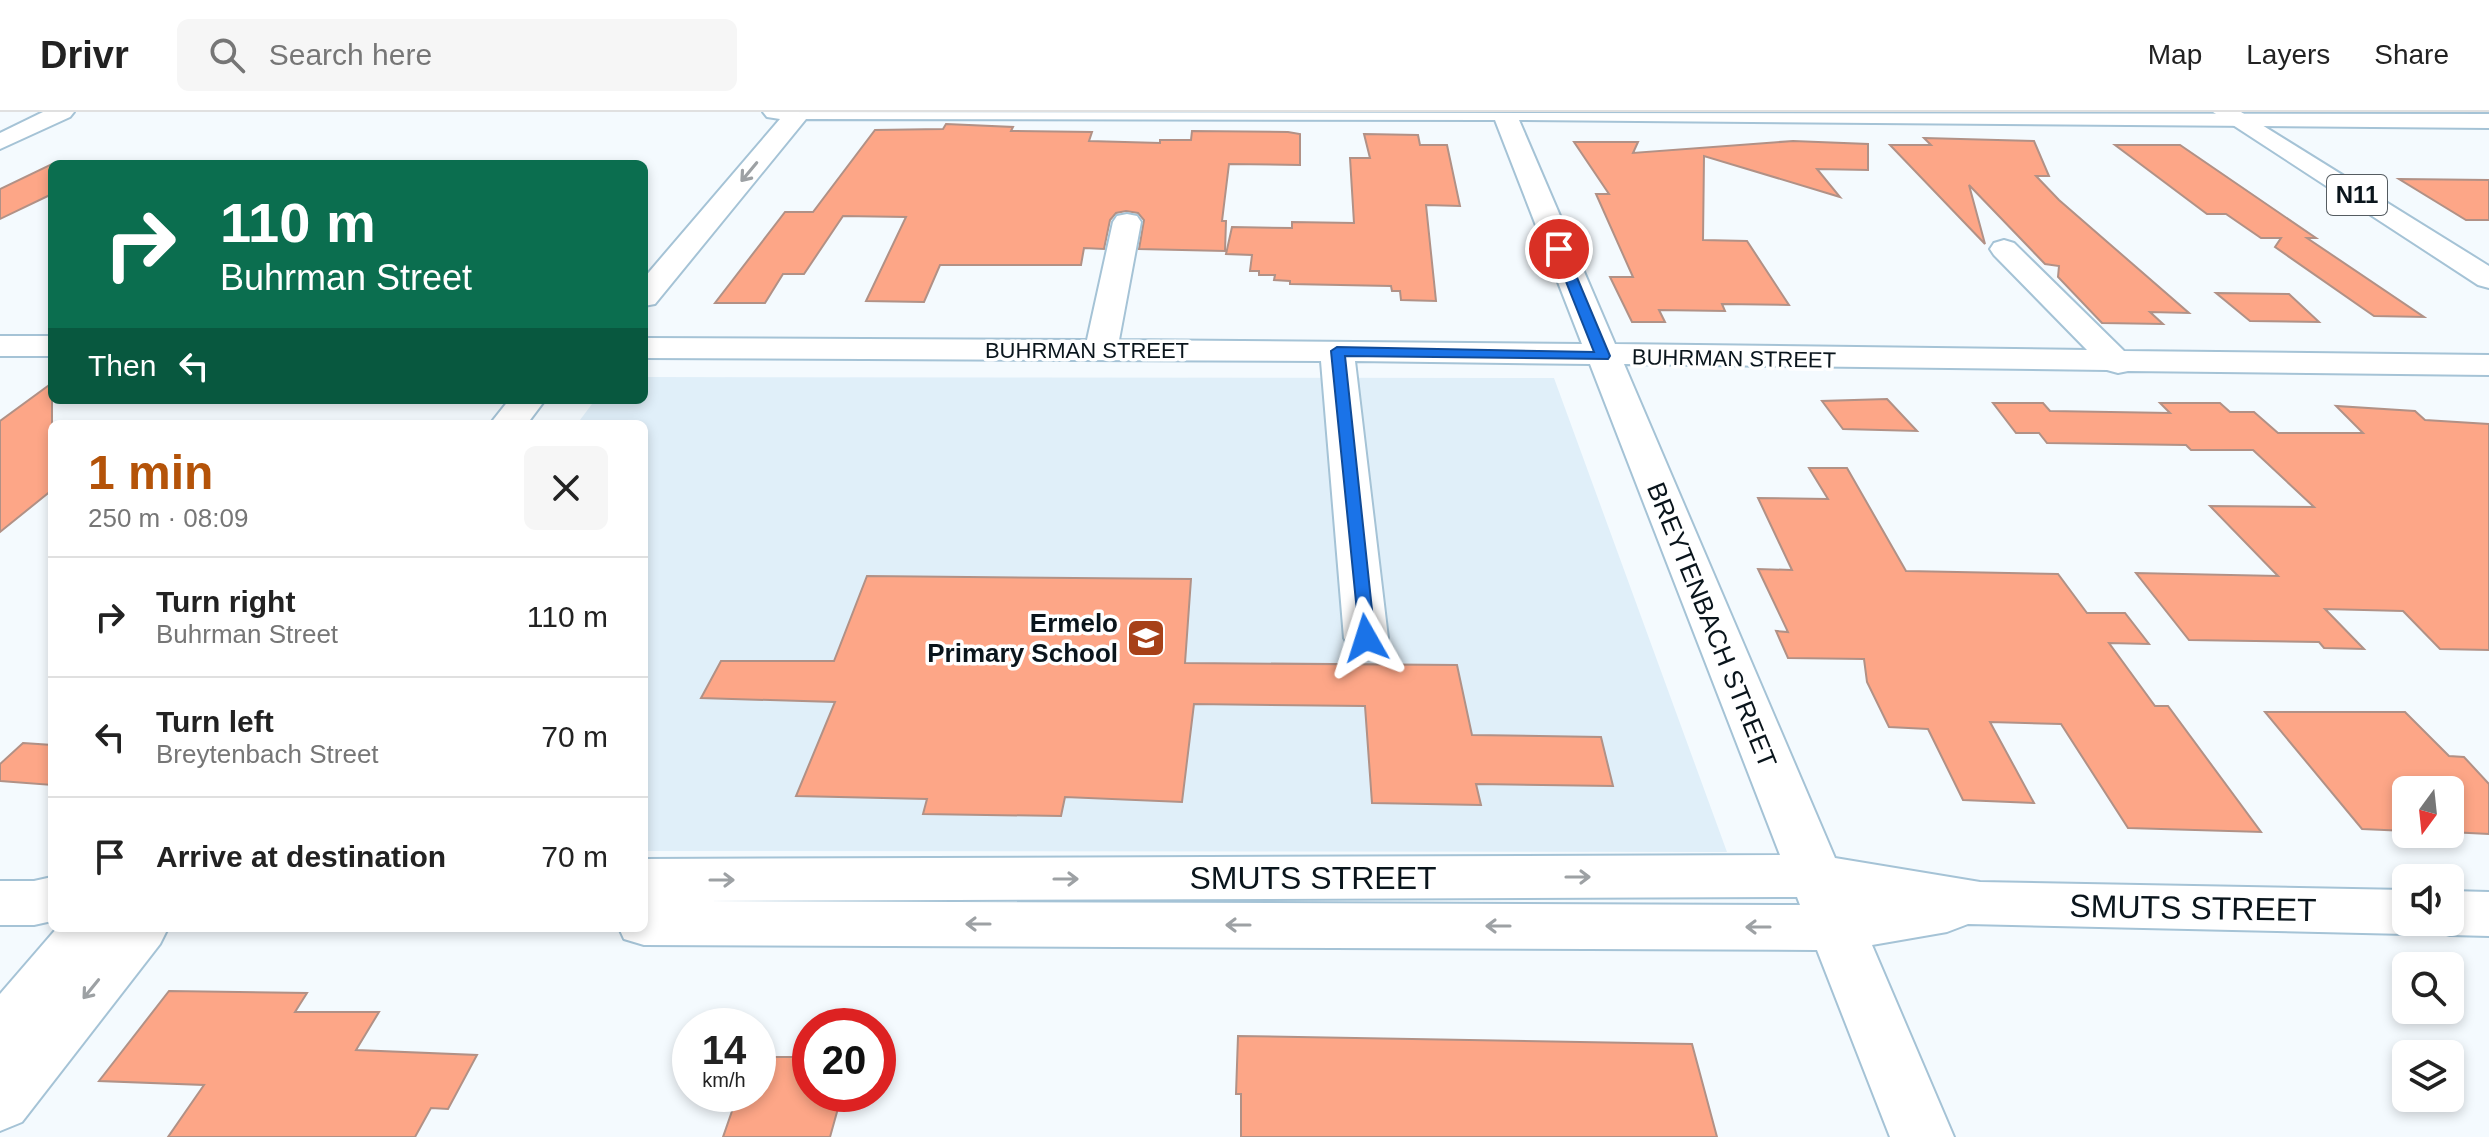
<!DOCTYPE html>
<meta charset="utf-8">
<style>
:root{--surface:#fff;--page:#f6f6f6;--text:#222;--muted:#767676;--line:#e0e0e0;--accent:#b45309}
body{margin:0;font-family:Helvetica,sans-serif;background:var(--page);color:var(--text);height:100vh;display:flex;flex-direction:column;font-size:30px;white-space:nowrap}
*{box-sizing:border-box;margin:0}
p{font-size:26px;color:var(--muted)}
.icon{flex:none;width:44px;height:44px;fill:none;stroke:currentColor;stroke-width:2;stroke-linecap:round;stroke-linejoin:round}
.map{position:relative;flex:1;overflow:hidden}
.details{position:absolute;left:48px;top:308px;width:600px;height:512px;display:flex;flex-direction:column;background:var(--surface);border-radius:12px;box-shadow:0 4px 12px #0003}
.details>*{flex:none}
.guide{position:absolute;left:48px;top:48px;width:600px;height:244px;border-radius:12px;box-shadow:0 4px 12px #0003;background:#0b6e4f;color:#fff;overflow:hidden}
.needle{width:52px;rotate:195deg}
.controls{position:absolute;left:2392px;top:664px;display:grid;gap:16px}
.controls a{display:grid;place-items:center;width:72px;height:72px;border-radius:12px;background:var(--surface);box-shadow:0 4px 12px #0003;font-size:40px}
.speed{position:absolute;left:672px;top:896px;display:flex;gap:16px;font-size:40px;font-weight:700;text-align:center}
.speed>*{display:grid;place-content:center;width:104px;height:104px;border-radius:50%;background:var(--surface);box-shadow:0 4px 12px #0003;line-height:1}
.speed small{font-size:20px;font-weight:400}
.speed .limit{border:12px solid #d22;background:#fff;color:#111}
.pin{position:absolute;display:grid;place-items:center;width:68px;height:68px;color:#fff;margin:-34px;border:4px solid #fff;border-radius:50%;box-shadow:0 2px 8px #0007}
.me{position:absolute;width:88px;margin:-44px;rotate:354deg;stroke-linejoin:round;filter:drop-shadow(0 0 6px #0008)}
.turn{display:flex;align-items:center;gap:28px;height:168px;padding:0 40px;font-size:36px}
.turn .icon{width:104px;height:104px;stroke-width:2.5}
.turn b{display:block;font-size:56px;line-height:68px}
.then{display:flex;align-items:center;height:76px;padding:0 40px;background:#0003;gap:16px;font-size:30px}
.round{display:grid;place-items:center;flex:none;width:84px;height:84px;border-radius:12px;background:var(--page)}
.summary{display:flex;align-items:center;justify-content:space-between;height:136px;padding:0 40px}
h1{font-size:48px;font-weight:700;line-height:60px;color:var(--accent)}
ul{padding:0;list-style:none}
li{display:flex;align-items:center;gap:24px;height:120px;padding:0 40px;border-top:2px solid var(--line)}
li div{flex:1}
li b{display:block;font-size:30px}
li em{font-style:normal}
header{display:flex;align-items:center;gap:48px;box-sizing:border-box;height:112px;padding:0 40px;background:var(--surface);border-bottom:2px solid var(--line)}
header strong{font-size:38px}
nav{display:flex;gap:44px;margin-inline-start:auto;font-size:28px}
.search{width:560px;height:72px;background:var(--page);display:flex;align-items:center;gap:20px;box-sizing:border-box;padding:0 28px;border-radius:12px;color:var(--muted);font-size:30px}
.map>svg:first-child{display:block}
.built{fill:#e0eff9}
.building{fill:#fda687;stroke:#b19186;stroke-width:2}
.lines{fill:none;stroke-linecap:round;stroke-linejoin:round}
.minor-casing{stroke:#a5c3d6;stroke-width:4}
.highway-casing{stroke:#a5c3d6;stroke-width:4}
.minor{fill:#fff;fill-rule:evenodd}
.highway{fill:#fff;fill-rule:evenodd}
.oneway{stroke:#9da1a4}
.route{fill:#1a73e8;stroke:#114b97;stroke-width:2}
.labels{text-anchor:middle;stroke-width:7;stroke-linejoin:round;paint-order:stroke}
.far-street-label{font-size:22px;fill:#0a151c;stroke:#fff}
.shield{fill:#fff;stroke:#545b60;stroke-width:2}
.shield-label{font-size:24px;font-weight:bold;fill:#0a151c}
.poi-label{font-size:26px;font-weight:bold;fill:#0a151c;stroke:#fff;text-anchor:end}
.street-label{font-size:26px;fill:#0a151c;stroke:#fff}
.near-street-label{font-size:32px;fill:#0a151c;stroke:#fff}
</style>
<header>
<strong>Drivr</strong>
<div class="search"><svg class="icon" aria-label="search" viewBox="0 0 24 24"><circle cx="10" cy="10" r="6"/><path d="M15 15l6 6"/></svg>Search here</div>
<nav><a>Map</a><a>Layers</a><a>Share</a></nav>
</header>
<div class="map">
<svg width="2489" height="1025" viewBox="0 0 2489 1025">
<rect width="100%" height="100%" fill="#f4fafe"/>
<polygon class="built" points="644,265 1554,266 1727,740 644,739 644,312 577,312 595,288 644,288"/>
<g class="building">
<polygon points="946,12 1013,15 1011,19 1092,20 1089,29 1160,31 1160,28 1191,28 1192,19 1288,20 1300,22 1300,53 1229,52 1222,109 1226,109 1225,139 1139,137 1144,108 1138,101 1126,99 1116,101 1110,108 1104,137 1084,136 1081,153 940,153 924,190 866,189 906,105 843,104 804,162 783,162 765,191 715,191 785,100 813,100 875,18 943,17"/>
<polygon points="1364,22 1418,23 1420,33 1447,33 1460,94 1426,93 1436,189 1401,188 1400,179 1392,179 1391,174 1290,172 1290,169 1274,168 1275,163 1259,163 1259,159 1250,159 1252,143 1226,142 1232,115 1292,116 1292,110 1354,111 1350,46 1370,46"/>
<polygon points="1924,26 2034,29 2049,64 2036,64 2059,88 2189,201 2150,200 2163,212 2102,211 2058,165 2059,154 2045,152 1969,73 1985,132 1890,33 1931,33"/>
<polygon points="1793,29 1868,32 1868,58 1817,57 1840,85 1704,44 1703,128 1747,129 1789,193 1722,192 1725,199 1659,198 1665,210 1632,210 1610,165 1633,165 1596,82 1609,82 1574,30 1638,30 1633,41"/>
<polygon points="2115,33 2180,33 2316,126 2307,126 2424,205 2374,204 2275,135 2281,126 2261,126 2226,102 2207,102"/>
<polygon points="52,52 52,82 0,107 0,77"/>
<polygon points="2399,67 2489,68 2489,108 2466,108"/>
<polygon points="2216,181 2289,182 2319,210 2250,209"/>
<polygon points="52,271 52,378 0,420 0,309"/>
<polygon points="1887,287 1917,319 1843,317 1822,289"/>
<polygon points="1993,291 2043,291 2050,299 2170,301 2160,291 2220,291 2230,300 2254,300 2278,321 2363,321 2336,294 2415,299 2425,308 2489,312 2489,538 2440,537 2403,499 2325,497 2364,537 2324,536 2319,530 2189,528 2136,461 2278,464 2210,394 2314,395 2253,338 2191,338 2186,333 2047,331 2039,321 2016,321"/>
<polygon points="1809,356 1847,356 1906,459 2058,462 2087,501 2125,501 2149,532 2109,531 2155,594 2168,594 2261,720 2128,716 2061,612 1990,610 2034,691 1963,688 1928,617 1889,615 1867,570 1864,547 1788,546 1776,519 1788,520 1758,457 1792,458 1758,386 1828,387"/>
<polygon points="867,464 1191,467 1185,551 1457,553 1472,623 1601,625 1613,674 1476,672 1481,693 1372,691 1365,594 1194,592 1182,690 1065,685 1061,704 923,702 927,687 796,684 835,590 701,586 721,549 834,549"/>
<polygon points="2265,600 2405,600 2449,644 2464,645 2489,672 2489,722 2450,720 2450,678 2406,678 2406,719 2362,717"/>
<polygon points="23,631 52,633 52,673 0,669 0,652"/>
<polygon points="169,879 307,881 295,900 379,900 356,938 477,943 448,997 431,996 415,1025 168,1025 204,973 99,969"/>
<polygon points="1238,924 1692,932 1717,1025 1241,1025 1241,982 1236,982"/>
<polygon points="758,945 810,945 810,982 842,982 830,1025 723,1025 738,982 758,982"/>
</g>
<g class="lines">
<g class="minor-casing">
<g id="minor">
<polygon points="43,0 74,0 70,5 0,37 0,21"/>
<path d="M763,0l1726,2v14l-970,-8 96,224 472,6 -93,-95 -4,-6 4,-6 10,-3 10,3 110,108 365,4v20l-361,-4 -10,2 -11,-3 -483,-6 211,494 145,24 426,8v32h44v-31l39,1v44l-39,-1 -20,-6 -2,-5 -2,4 -20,6 -438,-10 -21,8 -75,13 82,192h-64l-73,-187 -1173,-5 -20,-6 -5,-11h25v-69l1136,-4 -190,-491 -235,-3 33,277 -6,10 -16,4 -16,-4 -6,-10 -23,-277 -677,-3v-20l443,2 26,-118 4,-6 10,-2 10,2 4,6 -22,118 463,4 -87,-224 -689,-1 -151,185 -11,2v-28l136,-159 -13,-2zM1797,785l3,8 -1094,-4z"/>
<rect x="0" y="224" width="52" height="20"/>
<polygon points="509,288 545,288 527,312 490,312"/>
<polygon points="52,765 52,809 34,813 0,813 0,769 34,769"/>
<polygon points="57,816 168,816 160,832 22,1010 0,1019 0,882"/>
</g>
</g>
<g class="highway-casing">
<polygon id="highway" points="2213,0 2241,0 2489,154 2489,176 2478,173"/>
</g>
<use href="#minor" class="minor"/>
<use href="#highway" class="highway"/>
</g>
<defs><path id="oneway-shaft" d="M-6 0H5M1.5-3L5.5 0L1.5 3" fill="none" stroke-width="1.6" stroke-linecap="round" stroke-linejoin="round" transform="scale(2)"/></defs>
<g class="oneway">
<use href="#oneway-shaft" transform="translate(749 60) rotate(130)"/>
<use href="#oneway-shaft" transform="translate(1578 765)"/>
<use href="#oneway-shaft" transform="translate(1066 767)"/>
<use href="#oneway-shaft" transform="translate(722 768)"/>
<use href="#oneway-shaft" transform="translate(978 812) rotate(-180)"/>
<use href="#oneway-shaft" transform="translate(1238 813) rotate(-180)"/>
<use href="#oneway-shaft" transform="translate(1498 814) rotate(-180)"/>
<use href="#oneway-shaft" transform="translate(1758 815) rotate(-180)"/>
<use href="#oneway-shaft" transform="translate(91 877) rotate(129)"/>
</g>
<polygon class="route" points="1555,134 1565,137 1610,244 1608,247 1345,244 1375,526 1373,530 1360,530 1331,239 1337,235 1594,240 1553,137"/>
<defs>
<g id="school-square" transform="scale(2)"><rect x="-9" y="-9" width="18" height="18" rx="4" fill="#a74118" stroke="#fff"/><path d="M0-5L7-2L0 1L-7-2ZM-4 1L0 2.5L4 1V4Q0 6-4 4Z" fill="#fff"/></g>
</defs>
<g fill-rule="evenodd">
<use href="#school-square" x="1146" y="526"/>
</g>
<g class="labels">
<g class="far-street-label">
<text x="1087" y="246">BUHRMAN STREET</text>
<text transform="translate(1734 246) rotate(1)" y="8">BUHRMAN STREET</text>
</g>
<rect class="shield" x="2327" y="63" width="60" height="40" rx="6"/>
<g class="shield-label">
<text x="2357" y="91">N11</text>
</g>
<g class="poi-label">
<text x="1118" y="520">Ermelo<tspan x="1118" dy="30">Primary School</tspan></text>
</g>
<g class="street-label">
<text transform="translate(1712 513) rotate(68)" y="9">BREYTENBACH STREET</text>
</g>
<g class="near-street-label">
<text x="1313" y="777">SMUTS STREET</text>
<text transform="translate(2193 796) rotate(1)" y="11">SMUTS STREET</text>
</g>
</g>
</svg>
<div class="controls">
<a><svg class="needle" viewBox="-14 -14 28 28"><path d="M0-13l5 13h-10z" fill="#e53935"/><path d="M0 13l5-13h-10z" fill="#767676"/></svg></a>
<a><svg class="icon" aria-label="sound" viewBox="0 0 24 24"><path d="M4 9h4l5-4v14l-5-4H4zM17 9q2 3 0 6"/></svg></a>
<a><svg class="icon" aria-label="search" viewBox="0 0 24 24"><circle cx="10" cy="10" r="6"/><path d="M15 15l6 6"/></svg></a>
<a><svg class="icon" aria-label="layers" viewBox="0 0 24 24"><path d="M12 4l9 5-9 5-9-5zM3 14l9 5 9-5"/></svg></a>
</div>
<div class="speed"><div>14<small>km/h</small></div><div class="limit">20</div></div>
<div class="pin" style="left:1559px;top:137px;background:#d93025"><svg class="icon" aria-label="arrive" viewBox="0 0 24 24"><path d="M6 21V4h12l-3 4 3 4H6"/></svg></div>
<svg class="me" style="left:1366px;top:526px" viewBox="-20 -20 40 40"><path d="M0-17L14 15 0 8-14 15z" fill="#1a73e8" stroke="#fff" stroke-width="4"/></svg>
<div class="guide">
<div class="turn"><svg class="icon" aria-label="right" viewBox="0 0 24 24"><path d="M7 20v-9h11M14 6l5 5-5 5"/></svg><div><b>110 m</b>Buhrman Street</div></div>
<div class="then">Then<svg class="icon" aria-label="left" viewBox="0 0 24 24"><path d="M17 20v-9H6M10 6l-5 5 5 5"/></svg></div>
</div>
<section class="details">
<div class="summary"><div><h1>1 min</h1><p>250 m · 08:09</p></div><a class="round"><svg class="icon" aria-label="close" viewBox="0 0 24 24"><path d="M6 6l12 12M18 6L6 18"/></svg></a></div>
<ul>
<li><svg class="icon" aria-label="right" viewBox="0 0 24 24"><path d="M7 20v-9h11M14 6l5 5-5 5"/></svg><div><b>Turn right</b><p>Buhrman Street</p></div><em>110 m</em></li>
<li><svg class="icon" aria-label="left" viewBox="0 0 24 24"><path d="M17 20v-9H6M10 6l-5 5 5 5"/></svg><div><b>Turn left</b><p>Breytenbach Street</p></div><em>70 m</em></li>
<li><svg class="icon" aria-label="arrive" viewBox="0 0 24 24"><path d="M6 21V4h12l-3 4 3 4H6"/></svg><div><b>Arrive at destination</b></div><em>70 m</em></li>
</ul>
</section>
</div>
